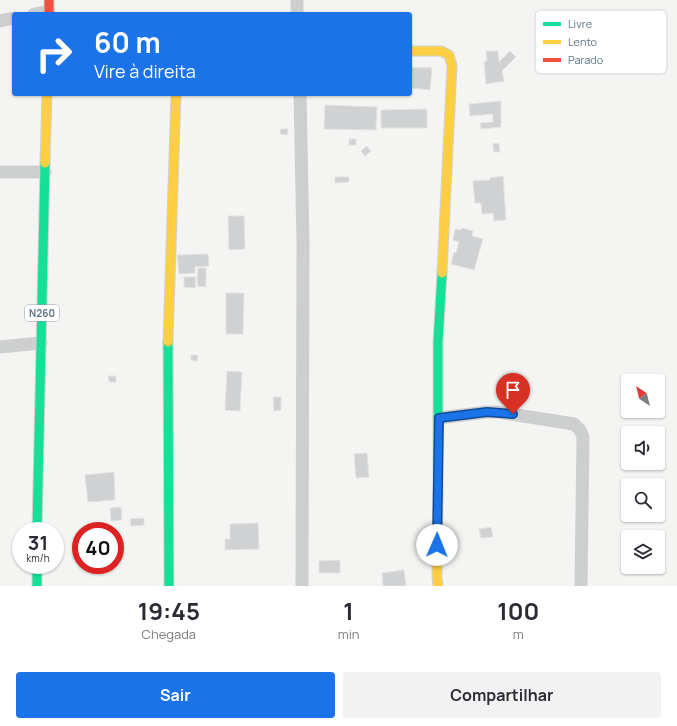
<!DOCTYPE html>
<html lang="pt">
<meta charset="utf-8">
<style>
:root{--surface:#fff;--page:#f2f2f3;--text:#2b2b33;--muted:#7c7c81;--accent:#1a73e8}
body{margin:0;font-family:Manrope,sans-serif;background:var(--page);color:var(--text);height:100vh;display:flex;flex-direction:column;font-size:15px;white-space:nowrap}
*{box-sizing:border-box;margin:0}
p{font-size:13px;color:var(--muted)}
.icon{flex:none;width:22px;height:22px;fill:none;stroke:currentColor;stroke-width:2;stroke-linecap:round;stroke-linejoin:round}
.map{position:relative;height:586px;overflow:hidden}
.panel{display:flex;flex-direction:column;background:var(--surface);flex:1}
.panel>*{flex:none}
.top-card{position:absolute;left:12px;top:12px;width:400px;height:84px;border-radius:4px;box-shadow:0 1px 3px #0004;background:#1a73e8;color:#fff;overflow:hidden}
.needle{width:26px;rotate:325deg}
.controls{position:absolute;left:621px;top:374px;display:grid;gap:8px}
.controls a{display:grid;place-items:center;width:44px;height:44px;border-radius:4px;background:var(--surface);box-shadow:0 1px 3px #0004;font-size:20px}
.speed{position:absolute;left:12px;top:522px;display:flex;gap:8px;font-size:20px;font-weight:700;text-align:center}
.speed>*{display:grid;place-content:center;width:52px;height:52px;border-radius:50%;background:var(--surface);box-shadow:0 1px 3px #0004;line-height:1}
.speed small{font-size:10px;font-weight:400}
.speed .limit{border:6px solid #d22;background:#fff;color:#111}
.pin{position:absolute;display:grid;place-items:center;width:34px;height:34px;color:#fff;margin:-41px -17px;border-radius:50% 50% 50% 0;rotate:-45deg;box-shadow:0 0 4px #0007}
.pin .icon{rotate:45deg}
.me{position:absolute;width:44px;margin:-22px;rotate:1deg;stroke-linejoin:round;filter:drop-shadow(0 0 3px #0008)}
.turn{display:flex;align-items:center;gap:14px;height:84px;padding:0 16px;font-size:18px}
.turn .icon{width:52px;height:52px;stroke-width:2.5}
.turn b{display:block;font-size:28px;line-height:34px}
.eta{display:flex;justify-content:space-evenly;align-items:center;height:68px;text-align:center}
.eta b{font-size:24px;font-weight:700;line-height:28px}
.button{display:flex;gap:8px;margin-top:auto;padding:8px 16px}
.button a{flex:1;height:46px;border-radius:4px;background:var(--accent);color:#fff;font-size:16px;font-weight:700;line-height:46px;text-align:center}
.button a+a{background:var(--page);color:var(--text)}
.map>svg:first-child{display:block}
.building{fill:#d0d1d2;stroke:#e3e3e2}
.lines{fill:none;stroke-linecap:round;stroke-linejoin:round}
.fast-casing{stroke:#d0d2d3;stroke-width:11}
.slow-casing{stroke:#d0d2d3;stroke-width:11}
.jam-casing{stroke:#d0d2d3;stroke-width:11}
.street{stroke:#cdcfcf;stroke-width:13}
.fast{stroke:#16e098;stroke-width:9}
.slow{stroke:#ffcf43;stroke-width:9}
.jam{stroke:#f24e42;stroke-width:9}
.route-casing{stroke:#114b97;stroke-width:10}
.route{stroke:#1a73e8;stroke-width:7}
.labels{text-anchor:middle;stroke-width:4;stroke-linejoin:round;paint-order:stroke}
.shield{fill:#fff;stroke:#909daa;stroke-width:1}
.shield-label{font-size:10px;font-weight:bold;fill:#617385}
.key{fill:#fff;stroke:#d0d5da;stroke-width:1}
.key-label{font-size:11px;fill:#617385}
</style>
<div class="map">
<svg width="677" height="586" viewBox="0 0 677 586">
<rect width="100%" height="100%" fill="#f4f4f2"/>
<g class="building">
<polygon points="486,51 498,51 499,62 510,51 516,57 502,71 504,81 486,84 484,62 487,61"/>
<polygon points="410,67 432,68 430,90 410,88"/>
<polygon points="501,101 501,127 481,129 480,123 493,122 493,114 470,116 469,104"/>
<polygon points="325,105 377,107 376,130 324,129"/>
<polygon points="427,109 427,128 381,128 381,110"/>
<polygon points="281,129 288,129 287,135 280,134"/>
<rect x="349" y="139" width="7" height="6"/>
<polygon points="499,143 500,152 494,152 493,144"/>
<polygon points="367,146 371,151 365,156 361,151"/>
<polygon points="503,176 506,220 494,221 493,213 482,214 481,203 475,203 473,181 490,180 490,178"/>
<polygon points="335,177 349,177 349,182 335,183"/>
<polygon points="228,216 244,216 245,249 229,250"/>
<polygon points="462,228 473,231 472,236 483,239 474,270 451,264 454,252 456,253 459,242 453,240 455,229 461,230"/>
<polygon points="208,254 209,266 195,267 195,273 179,274 177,255"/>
<polygon points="198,268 206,268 206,287 197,286"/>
<polygon points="184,277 196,277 195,288 184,287"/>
<polygon points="226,293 244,293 243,334 226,334"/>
<polygon points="191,355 198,355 197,361 191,360"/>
<polygon points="227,371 242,372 240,411 225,410"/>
<polygon points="108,376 116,376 116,382 109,382"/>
<polygon points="273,397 281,397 281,410 274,411"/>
<polygon points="367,453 369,477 356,478 354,454"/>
<polygon points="114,472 115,500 88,502 85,475"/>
<polygon points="121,507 122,520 111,521 110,508"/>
<polygon points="144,518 144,525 131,526 130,519"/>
<polygon points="258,523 259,549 225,550 225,539 230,539 230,524"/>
<polygon points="491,527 493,537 481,538 479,529"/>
<polygon points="340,560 340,573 319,573 319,561"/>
<polygon points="404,570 406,586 383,586 382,573"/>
</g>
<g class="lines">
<g class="fast-casing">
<g id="fast">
<polyline points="168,342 169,586"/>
<polyline points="438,495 438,342 442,273"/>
<polyline points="37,531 45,163"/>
<polyline points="37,565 37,586"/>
</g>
</g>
<g class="slow-casing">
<g id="slow">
<polyline points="410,51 441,51 449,55 452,66 442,273"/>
<polyline points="45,163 47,94"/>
<polyline points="168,342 176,94"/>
<polyline points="438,586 437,576 438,495"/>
</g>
</g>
<g class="jam-casing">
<polyline id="jam" points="49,0 49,14"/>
</g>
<g class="street">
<polyline points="297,0 297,14"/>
<polyline points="34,14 49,11"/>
<polyline points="0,21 14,18"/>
<polyline points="300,94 303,243 302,586"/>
<polyline points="0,172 45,172"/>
<polyline points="0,347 41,343"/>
<polyline points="439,418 487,412 498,412 574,424 580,430 583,437 581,586"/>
</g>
<use href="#fast" class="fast"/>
<use href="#slow" class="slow"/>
<use href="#jam" class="jam"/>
</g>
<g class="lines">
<g class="route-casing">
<polyline id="route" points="437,545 439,418 487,412 513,414"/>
</g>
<use href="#route" class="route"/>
</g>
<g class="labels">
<rect class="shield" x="25" y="305" width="34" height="16" rx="3"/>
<g class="shield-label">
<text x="42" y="317">N260</text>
</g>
</g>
<rect x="535" y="10" width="132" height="64" rx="6" class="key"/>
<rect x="543" y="22" width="18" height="4" fill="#16e098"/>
<rect x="543" y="40" width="18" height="4" fill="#ffcf43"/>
<rect x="543" y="58" width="18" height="4" fill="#f24e42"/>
<g class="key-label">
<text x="568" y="28">Livre</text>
<text x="568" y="46">Lento</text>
<text x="568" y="64">Parado</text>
</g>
</svg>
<div class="controls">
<a><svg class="needle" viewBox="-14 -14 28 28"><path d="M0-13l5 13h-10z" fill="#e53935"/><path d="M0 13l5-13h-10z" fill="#7c7c81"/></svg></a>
<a><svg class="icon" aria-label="sound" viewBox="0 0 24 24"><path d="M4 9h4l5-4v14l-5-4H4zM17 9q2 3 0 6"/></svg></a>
<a><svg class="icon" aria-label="search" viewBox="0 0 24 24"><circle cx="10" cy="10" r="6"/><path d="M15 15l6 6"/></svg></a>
<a><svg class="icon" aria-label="layers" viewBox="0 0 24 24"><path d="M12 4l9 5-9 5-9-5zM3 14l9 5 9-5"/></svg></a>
</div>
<div class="speed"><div>31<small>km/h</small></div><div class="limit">40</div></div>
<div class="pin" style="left:513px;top:414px;background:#d93025"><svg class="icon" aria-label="arrive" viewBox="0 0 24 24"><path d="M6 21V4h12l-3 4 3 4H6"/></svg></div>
<svg class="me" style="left:437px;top:545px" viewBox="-20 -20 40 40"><circle r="19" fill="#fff"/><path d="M0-13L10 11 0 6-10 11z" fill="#1a73e8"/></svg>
<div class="top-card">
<div class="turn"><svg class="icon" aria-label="right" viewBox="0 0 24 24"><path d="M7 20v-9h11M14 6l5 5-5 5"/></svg><div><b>60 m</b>Vire à direita</div></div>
</div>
</div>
<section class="panel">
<div class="eta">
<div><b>19:45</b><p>Chegada</p></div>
<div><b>1</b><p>min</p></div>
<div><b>100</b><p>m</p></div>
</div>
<div class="button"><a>Sair</a><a>Compartilhar</a></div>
</section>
